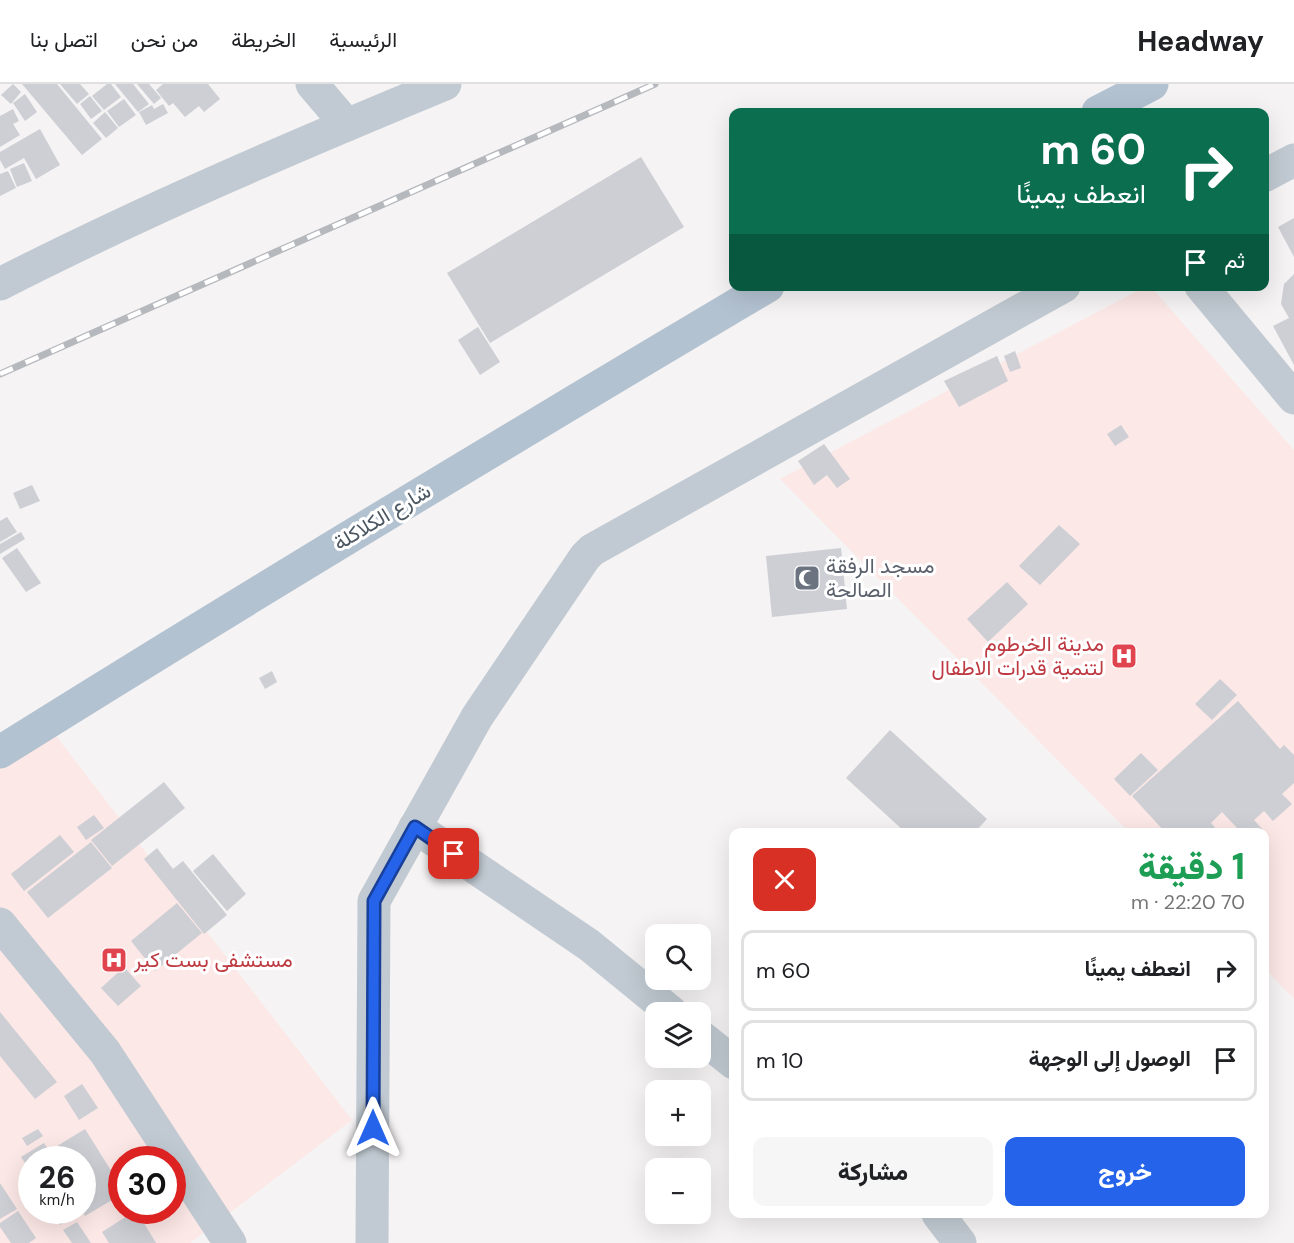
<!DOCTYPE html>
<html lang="ar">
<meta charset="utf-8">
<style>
:root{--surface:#fff;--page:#f6f6f6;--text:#202124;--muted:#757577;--line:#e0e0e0;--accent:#2563eb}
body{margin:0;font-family:"DM Sans",Vazirmatn,sans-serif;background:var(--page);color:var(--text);direction:rtl;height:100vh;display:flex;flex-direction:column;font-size:22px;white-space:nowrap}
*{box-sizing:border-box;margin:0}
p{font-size:20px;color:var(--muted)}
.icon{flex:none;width:33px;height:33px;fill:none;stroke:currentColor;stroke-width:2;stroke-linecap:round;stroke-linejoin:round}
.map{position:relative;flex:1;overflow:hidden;direction:ltr}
.details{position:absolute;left:729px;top:744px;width:540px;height:390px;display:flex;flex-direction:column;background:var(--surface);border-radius:12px;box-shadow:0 6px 24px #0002;direction:rtl}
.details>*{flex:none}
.guide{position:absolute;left:729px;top:24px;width:540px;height:183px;border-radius:12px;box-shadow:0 6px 24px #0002;direction:rtl;background:#0b6e4f;color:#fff;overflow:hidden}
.tools{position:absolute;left:645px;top:840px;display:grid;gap:12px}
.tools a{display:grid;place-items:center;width:66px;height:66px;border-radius:12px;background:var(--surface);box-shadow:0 6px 24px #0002;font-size:30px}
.speed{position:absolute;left:18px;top:1062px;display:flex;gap:12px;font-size:30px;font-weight:700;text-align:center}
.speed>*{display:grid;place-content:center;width:78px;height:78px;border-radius:50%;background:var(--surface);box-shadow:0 6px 24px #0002;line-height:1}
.speed small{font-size:15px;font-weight:400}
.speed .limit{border:9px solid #d22;background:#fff;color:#111}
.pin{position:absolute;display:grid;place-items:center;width:51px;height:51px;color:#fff;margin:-26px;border-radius:12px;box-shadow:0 3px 9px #0006}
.me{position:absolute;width:66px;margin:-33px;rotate:0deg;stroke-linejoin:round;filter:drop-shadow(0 0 4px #0008)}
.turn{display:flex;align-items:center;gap:21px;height:126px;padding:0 24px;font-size:27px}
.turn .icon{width:78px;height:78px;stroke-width:2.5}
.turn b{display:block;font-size:42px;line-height:51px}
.then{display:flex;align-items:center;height:57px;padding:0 24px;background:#0003;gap:12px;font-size:22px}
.round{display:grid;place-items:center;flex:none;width:63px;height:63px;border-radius:12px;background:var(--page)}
.headline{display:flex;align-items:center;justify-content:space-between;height:102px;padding:0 24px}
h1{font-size:36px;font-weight:800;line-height:45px;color:#1e9e55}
.cta{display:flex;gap:12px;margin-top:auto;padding:12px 24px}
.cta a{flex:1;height:69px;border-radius:12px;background:var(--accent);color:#fff;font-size:24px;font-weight:800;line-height:69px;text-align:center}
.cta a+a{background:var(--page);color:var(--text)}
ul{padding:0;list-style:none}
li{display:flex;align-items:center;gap:18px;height:81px;margin:0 12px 9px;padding:0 12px;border:3px solid var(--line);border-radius:12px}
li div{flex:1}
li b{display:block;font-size:22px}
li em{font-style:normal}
header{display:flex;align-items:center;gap:36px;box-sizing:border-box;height:84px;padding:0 30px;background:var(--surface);border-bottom:2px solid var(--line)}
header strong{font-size:28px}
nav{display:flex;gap:33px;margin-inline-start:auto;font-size:21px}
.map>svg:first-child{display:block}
.medical{fill:#fce8e6;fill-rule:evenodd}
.building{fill:#cdcfd5}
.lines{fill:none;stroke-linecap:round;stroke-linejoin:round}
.minor{stroke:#c1cad2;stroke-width:33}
.major{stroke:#b3c2d1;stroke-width:33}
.rail-casing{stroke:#b5b8bd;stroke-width:7}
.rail{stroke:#fff;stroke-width:4.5;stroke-dasharray:14;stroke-linecap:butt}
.route-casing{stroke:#184099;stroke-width:15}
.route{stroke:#2563eb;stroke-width:10}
.labels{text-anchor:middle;stroke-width:6;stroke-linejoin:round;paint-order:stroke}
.street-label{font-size:21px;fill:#4a5661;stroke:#fff}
.worship-label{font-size:21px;fill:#5b616d;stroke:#fff;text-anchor:start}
.health-label{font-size:21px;fill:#be3a42;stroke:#fff;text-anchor:end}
</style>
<header>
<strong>Headway</strong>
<nav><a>الرئيسية</a><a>الخريطة</a><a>من نحن</a><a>اتصل بنا</a></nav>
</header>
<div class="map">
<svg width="1294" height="1159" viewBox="0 0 1294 1159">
<rect width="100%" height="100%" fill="#f5f3f3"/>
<g class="medical">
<polygon points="1145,203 1151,203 1294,366 1294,915 1265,885 1264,748 1129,748 780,395"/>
<path d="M46,639l306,397 -162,123h-190v-485zM32,1076h50v50h-50zM122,1076h50v50h-50z"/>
</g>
<g class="building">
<polygon points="13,0 21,8 11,20 1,11"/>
<polygon points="22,0 57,0 102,55 82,71"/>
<polygon points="60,0 80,0 89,10 77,20"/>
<polygon points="107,0 111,0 121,13 104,26 92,12"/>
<polygon points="115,0 133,0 149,20 138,28"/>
<polygon points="137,0 149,0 161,14 154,20"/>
<polygon points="163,0 208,0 220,15 204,28 199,22 185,33 173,19 169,22 156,6"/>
<polygon points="25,10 37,28 25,37 13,19"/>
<polygon points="90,12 102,27 91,35 80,20"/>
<polygon points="124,15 136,31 119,43 107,27"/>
<polygon points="163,20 168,29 146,41 139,28 152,21 154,25"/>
<polygon points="13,25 19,37 13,40 20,51 0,63 0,32"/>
<polygon points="105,28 118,44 106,54 93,39"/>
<polygon points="40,45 60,81 36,95 24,74 5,85 0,76 0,68"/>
<polygon points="641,73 684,143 490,259 447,189"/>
<polygon points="24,79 32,97 17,103 10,85"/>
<polygon points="8,87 16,104 0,112 0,90"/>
<polygon points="1294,134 1294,173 1278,143"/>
<polygon points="1294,190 1294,281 1273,242 1289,234 1281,220 1284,200"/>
<polygon points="478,243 500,278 480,291 458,256"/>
<polygon points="1015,267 1021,284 1010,288 1004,272"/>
<polygon points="997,272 1008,297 959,323 944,297"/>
<polygon points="1121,341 1129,353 1115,362 1107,350"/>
<polygon points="824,360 850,395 837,404 827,391 814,401 798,377"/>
<polygon points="32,401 40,417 20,425 13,409"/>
<polygon points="7,433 17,448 0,458 0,437"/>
<polygon points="1059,441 1080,460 1040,501 1019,482"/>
<polygon points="21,448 25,455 0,470 0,460"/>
<polygon points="17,464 41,499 26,508 2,474"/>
<polygon points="841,464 847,525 772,533 766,472"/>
<polygon points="1007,498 1028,520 988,558 967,535"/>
<polygon points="272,587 277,598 265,605 259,594"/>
<polygon points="1220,595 1237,611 1212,636 1195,620"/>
<polygon points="1238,617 1280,665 1284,661 1294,671 1294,699 1282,710 1292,720 1273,737 1264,727 1254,736 1265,748 1234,748 1238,745 1222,728 1211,739 1219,748 1165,748 1132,712"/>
<polygon points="890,646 987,735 975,748 905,748 846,694"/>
<polygon points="1141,669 1158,686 1130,712 1114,695"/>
<polygon points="164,698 185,724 112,782 91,756"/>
<polygon points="94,731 104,744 86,756 77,743"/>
<polygon points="60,751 74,768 24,807 11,790"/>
<polygon points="91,758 112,784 48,834 27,808"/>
<polygon points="157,764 173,785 183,777 227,831 204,850 144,775"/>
<polygon points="213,770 246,810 227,827 193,787"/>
<polygon points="177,819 202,849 155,887 131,857"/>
<polygon points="124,883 141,902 118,922 101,904"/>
<polygon points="0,928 57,998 35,1015 0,972"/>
<polygon points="82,1000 98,1024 79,1036 64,1012"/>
<polygon points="38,1045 43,1052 27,1062 22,1054"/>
<polygon points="85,1045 122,1104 122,1110 85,1132 82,1127 82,1076 32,1076 32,1089 21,1073 44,1059 49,1067"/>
<polygon points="0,1099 17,1125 0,1135"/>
<polygon points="51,1126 71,1126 75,1132 60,1141"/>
<polygon points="123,1126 136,1126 156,1159 109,1159 102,1148 127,1132"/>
<polygon points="18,1127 36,1154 29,1159 11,1159 0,1143 0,1139"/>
<polygon points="77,1138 91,1159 72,1159 63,1146"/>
</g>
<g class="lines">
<g class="minor">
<polyline points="312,0 347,41"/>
<polyline points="1264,92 1294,76"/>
<path d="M0,200c145,-74 295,-138 445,-200"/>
<polyline points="1201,202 1294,314"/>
<polyline points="415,743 589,861 671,928"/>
<polyline points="0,840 105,968 230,1159"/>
<polyline points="700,952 734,979"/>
<polyline points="938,1130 960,1159"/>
<polyline points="372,1159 374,817 477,633 585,473 592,466 1064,202"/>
</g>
<g class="major">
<polyline points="1098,28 1152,0"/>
<path d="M0,668c254,-159 510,-313 768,-466"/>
</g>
<g class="rail-casing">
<polyline id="rail" points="0,290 655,0"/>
</g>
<use href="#rail" class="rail"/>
</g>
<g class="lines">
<g class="route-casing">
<polyline id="route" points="373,1044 374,817 415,743 454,770"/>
</g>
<use href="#route" class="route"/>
</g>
<defs>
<g id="mosque-square" transform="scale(1.35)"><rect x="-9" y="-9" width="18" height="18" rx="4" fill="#6b7280" stroke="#fff"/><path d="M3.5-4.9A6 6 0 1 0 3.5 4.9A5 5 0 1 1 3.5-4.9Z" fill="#fff"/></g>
<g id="hospital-square" transform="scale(1.35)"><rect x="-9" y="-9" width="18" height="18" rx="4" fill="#e0444e" stroke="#fff"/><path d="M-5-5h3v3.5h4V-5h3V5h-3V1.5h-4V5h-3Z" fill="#fff"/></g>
</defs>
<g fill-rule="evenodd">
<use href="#mosque-square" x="807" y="494"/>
<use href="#hospital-square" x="1124" y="572"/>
<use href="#hospital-square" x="114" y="876"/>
</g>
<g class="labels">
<g class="street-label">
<text transform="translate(382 433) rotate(-31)" y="7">شارع الكلاكلة</text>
</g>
<g class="worship-label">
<text x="826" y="489">مسجد الرفقة<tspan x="826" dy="24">الصالحة</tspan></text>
</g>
<g class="health-label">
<text x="1104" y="567">مدينة الخرطوم<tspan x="1104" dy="24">لتنمية قدرات الاطفال</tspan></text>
<text x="134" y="883" text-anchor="start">مستشفى بست كير</text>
</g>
</g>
</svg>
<div class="tools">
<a><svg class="icon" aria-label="search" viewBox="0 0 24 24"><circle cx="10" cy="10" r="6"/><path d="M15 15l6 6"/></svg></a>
<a><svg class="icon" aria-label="layers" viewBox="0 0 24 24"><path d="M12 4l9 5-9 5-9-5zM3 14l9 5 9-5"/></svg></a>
<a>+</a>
<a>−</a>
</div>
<div class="speed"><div>26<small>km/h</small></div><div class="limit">30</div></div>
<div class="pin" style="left:454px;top:770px;background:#d93025"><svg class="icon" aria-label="arrive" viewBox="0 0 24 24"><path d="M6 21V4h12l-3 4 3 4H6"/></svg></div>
<svg class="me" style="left:373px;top:1044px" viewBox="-20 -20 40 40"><path d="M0-17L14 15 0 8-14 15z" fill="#2563eb" stroke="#fff" stroke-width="4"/></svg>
<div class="guide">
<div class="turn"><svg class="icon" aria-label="right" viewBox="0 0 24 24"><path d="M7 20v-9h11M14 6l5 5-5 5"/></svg><div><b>60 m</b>انعطف يمينًا</div></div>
<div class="then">ثم<svg class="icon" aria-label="arrive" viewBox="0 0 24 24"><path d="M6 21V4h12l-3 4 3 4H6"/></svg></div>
</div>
<section class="details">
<div class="headline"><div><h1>1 دقيقة</h1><p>70 m · 22:20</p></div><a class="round" style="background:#d93025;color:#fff"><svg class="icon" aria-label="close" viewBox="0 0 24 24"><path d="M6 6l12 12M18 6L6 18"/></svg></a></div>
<ul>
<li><svg class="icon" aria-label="right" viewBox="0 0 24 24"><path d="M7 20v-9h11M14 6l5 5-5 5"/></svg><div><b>انعطف يمينًا</b></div><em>60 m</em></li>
<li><svg class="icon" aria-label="arrive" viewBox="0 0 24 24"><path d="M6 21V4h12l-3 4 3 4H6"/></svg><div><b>الوصول إلى الوجهة</b></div><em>10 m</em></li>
</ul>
<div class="cta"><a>خروج</a><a>مشاركة</a></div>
</section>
</div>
